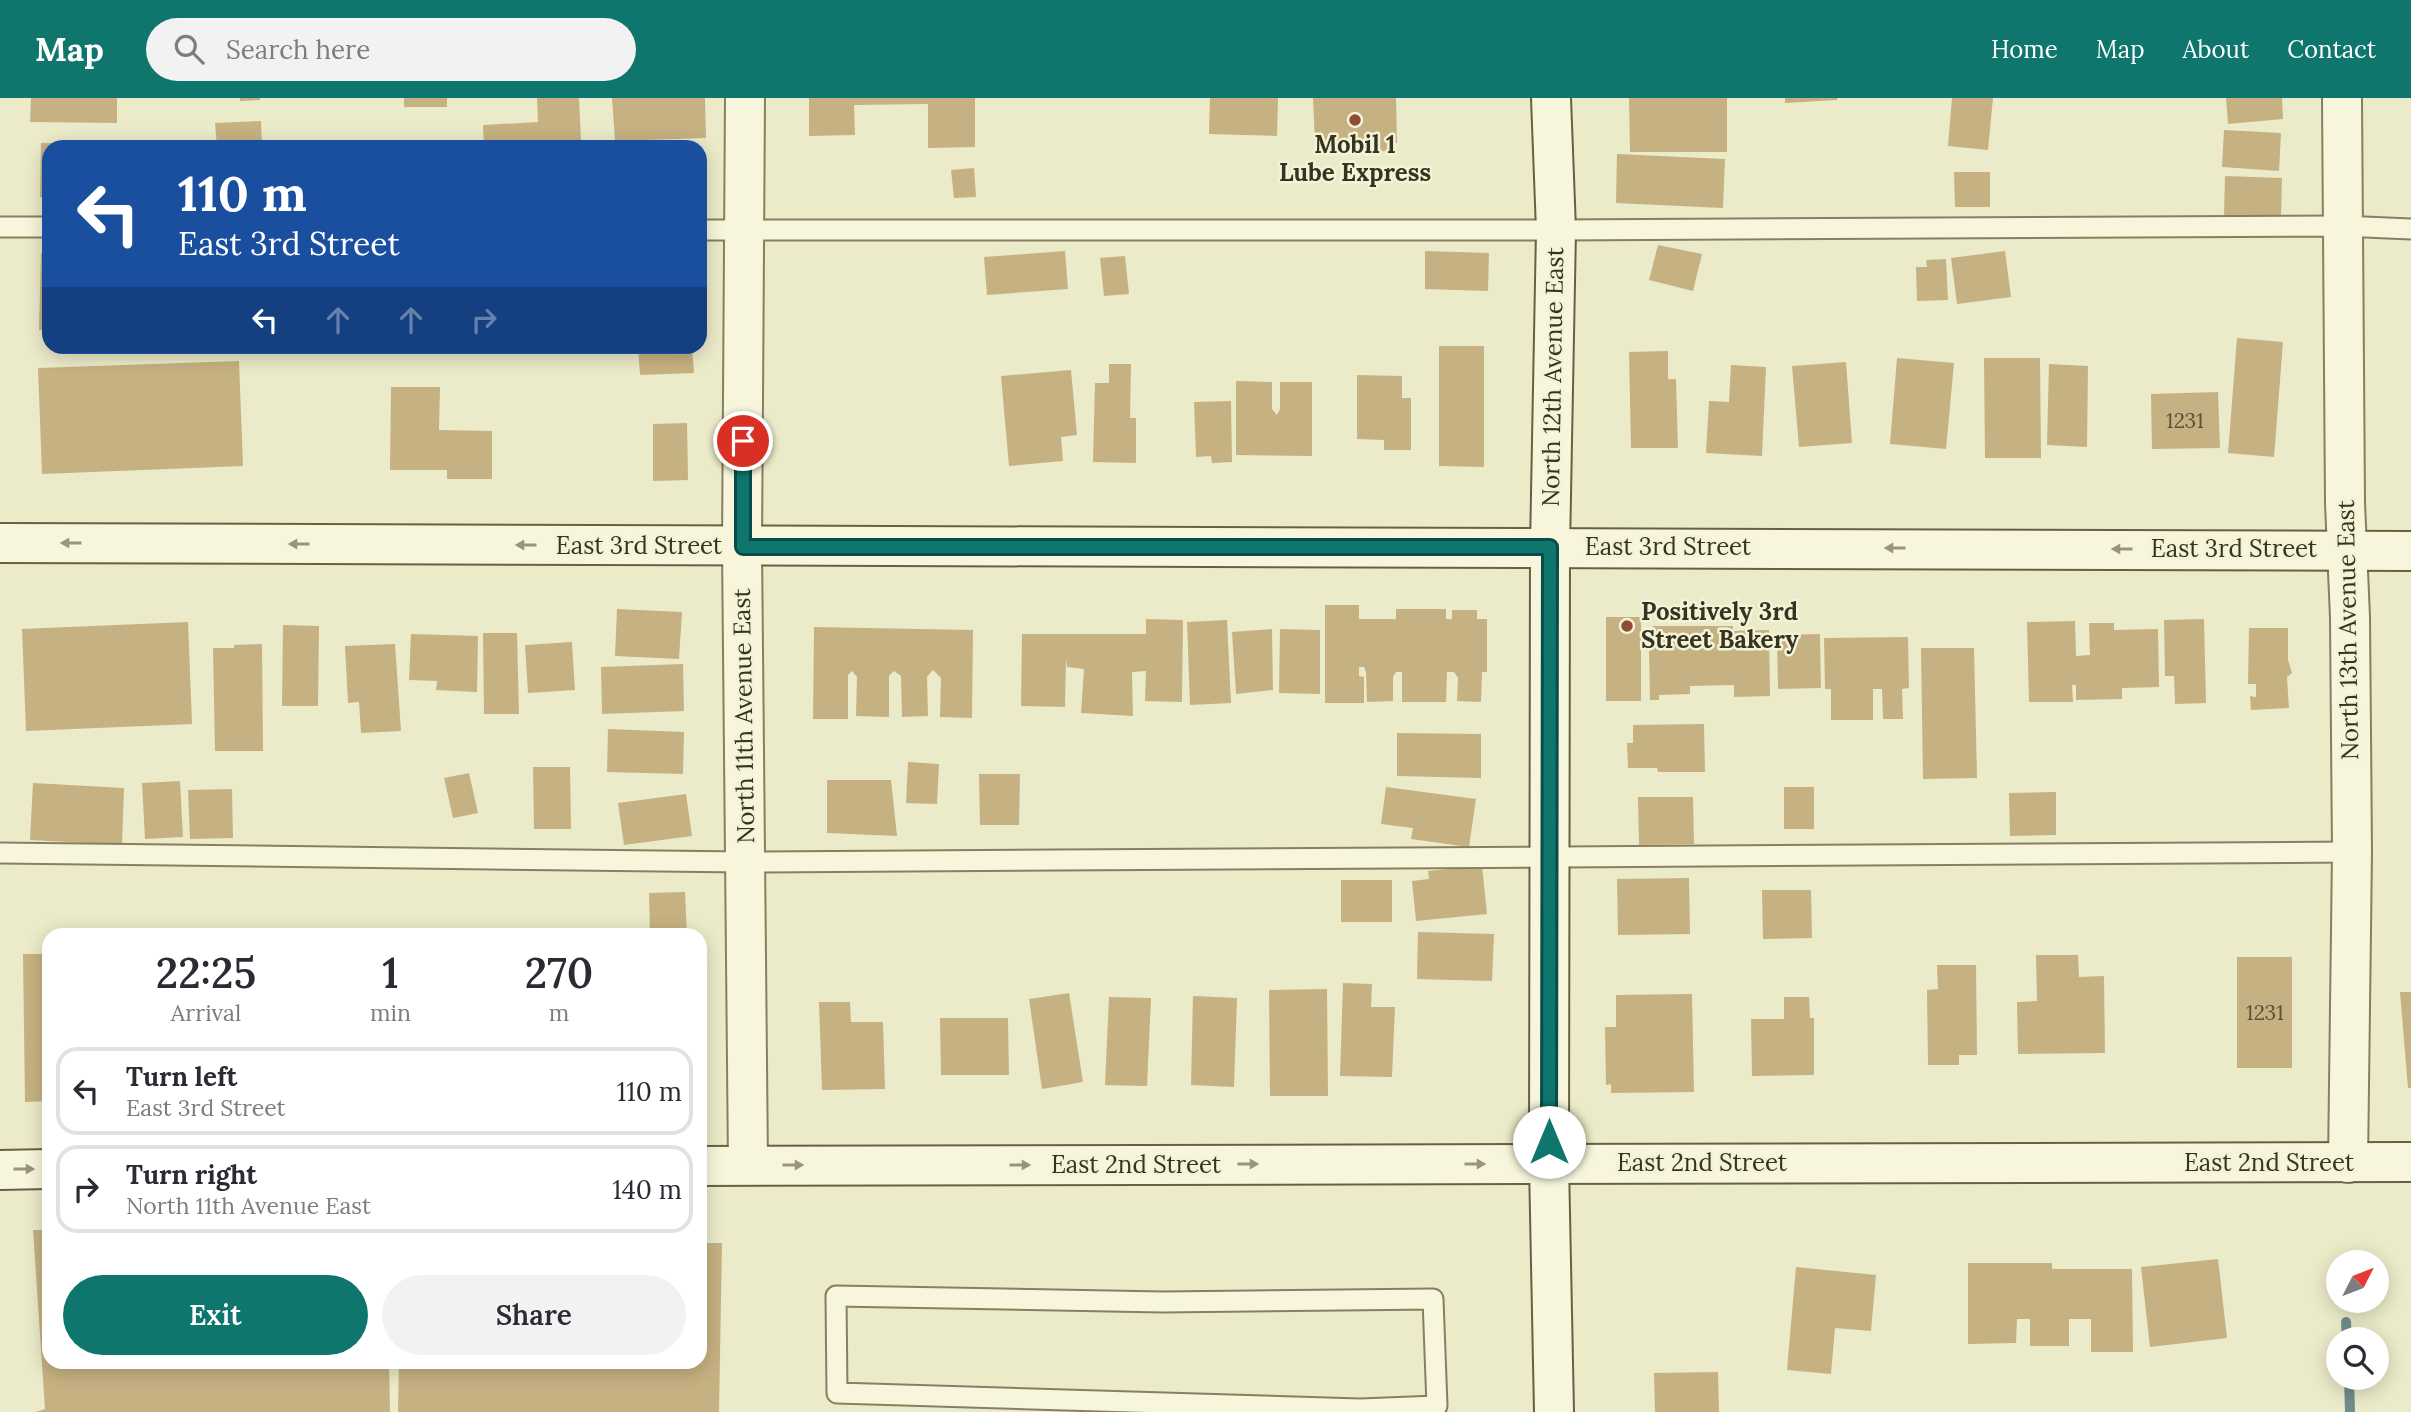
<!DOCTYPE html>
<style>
:root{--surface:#fff;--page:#f2f2f3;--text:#2b2b33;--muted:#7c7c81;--line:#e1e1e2;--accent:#0f766e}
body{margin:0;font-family:Lora,serif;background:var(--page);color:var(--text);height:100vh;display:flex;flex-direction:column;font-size:26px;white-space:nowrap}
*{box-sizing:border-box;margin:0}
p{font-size:23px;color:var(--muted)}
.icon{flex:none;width:38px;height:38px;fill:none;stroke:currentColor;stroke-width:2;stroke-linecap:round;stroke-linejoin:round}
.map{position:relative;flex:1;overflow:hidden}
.details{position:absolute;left:42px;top:830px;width:665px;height:441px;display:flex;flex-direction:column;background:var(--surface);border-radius:21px;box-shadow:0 4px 18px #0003}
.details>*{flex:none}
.guide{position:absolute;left:42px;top:42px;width:665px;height:214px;border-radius:21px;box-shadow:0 4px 18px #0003;background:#1a4fa0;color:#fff;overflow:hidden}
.needle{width:46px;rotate:48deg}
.fabs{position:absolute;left:2326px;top:1152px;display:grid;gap:14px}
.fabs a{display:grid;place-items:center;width:63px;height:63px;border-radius:50%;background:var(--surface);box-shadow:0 4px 18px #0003;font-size:35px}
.pin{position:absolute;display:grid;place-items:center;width:60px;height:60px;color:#fff;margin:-30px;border:4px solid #fff;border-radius:50%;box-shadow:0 2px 7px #0007}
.me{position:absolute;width:77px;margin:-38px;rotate:0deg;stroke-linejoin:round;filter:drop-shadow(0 0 5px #0008)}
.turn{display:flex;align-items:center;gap:24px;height:147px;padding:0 21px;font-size:32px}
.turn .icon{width:91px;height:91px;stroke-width:2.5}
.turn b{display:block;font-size:49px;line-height:60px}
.lanes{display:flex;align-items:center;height:66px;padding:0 21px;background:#0003;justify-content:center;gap:35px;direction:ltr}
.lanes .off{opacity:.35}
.eta{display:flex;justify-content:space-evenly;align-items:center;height:119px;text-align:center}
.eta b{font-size:42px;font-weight:600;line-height:49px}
.cta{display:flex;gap:14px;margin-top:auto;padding:14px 21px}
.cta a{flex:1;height:80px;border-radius:42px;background:var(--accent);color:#fff;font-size:28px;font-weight:600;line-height:80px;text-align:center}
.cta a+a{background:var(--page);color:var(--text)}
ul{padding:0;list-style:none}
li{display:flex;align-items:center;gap:21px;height:88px;margin:0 14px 10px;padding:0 7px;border:4px solid var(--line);border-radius:21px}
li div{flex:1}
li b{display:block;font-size:26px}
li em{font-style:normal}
header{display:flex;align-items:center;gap:42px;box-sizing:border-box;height:98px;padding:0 35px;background:var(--accent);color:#fff}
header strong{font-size:33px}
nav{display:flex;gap:38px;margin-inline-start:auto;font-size:24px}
.search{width:490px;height:63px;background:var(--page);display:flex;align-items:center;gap:18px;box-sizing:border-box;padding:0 24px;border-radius:38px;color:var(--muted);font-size:26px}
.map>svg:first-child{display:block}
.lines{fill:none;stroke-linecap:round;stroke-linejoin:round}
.stream{stroke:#708d8e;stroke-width:10}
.building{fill:#c6b182}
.lane-casing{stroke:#877f5f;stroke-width:23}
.street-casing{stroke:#877f5f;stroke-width:42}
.secondary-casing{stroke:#696042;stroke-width:42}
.lane{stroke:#f7f6dc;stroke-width:19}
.street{stroke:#f7f6dc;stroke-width:38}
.secondary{stroke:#f7f6dc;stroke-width:38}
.oneway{fill:#98947e}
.route-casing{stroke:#0a4d48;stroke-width:18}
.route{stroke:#0f766e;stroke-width:12}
.poi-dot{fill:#914d34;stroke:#f3f3d8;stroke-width:2.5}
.labels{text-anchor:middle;stroke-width:5;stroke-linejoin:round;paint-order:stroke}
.number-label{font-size:21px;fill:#5c5239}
.poi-label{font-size:24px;font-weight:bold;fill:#383321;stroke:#f3f3d8}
.street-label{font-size:24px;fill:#383321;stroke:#f3f3d8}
</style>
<header>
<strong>Map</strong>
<div class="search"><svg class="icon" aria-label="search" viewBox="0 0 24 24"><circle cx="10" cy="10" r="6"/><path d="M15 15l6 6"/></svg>Search here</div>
<nav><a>Home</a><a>Map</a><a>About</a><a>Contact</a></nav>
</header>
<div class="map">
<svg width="2411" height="1314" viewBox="0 0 2411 1314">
<rect width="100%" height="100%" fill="#ebebc9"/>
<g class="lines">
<g class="stream">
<polyline points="2346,1224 2347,1241"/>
<polyline points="2349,1279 2350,1314"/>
</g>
</g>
<g class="building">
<polygon points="31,0 117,0 117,25 30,24"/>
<polygon points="240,0 260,0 260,2 240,3"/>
<rect x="404" y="0" width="43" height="9"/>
<polygon points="537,0 579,0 581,43 552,44 552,49 484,49 483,27 538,24"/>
<polygon points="612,0 705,0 706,40 615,43"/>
<polygon points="809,0 975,0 975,49 928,50 928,6 854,7 855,37 809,38"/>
<polygon points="1210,0 1278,0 1277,38 1209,36"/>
<polygon points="1313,0 1396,0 1397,45 1389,45 1389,53 1321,54 1321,43 1315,44"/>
<polygon points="1629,0 1727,0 1727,54 1630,54"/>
<polygon points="1785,0 1837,0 1837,2 1785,5"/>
<polygon points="1952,0 1993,0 1988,52 1948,48"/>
<polygon points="2226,0 2282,0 2283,21 2228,26"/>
<polygon points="261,23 262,49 217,49 215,25"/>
<polygon points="2224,32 2281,35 2279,73 2222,69"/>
<polygon points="41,45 110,46 110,49 49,49 49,100 40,99"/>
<polygon points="1617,56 1725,61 1723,110 1616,105"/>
<polygon points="974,70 976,99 954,100 951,72"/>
<polygon points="1954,74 1990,74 1990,109 1955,109"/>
<polygon points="2225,78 2282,80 2281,119 2224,117"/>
<polygon points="1658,147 1702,156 1693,193 1649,182"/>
<polygon points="1065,153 1068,191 987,197 984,159"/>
<polygon points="1425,153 1489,155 1488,193 1425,191"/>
<polygon points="2005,153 2011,199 1957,206 1951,160"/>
<polygon points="41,155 49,155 49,232 39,232"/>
<polygon points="1125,158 1129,196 1104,198 1100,160"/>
<polygon points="1946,161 1948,202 1917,203 1916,169 1927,169 1926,162"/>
<polygon points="2237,240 2283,244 2274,359 2228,355"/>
<polygon points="638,248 692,248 694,275 640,277"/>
<polygon points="1439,248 1484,248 1484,369 1439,368"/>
<polygon points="1668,253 1668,281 1676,281 1678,350 1631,350 1629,254"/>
<polygon points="1897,260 1954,265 1946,351 1890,346"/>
<polygon points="1984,260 2040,260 2041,360 1985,360"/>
<polygon points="239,263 243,368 42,376 38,270"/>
<polygon points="1846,264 1852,345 1799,349 1792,268"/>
<polygon points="1109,266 1131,266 1130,320 1136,320 1136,365 1093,364 1095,285 1109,285"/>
<polygon points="2049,266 2088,268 2087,349 2047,347"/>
<polygon points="1731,267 1766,269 1762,358 1706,355 1709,303 1729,304"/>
<polygon points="1071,272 1077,337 1061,339 1063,363 1009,368 1001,278"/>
<polygon points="1357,277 1402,278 1402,300 1411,300 1411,352 1384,352 1384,342 1357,341"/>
<polygon points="1236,283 1272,284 1272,311 1277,317 1280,311 1280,284 1312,284 1312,358 1236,357"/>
<polygon points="391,289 440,289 439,332 492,333 492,381 447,381 447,372 390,372"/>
<polygon points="2218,294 2220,350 2152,351 2151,296"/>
<polygon points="1231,303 1232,364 1212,365 1211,358 1196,359 1194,304"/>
<polygon points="687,325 688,382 653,383 653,326"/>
<polygon points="1325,507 1359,507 1359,521 1396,521 1396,511 1446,511 1446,521 1452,521 1452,512 1477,512 1477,521 1487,521 1487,574 1482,574 1481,604 1457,603 1458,580 1454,574 1447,574 1446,604 1402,604 1402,574 1396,574 1393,579 1393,603 1367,604 1366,574 1364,569 1359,569 1359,578 1364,579 1364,605 1325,605"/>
<polygon points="617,511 682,514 679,561 615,558"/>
<rect x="1606" y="519" width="35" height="84"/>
<polygon points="1146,521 1183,522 1182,604 1145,603 1146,573 1132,574 1133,618 1081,615 1084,571 1067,569 1066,560 1065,609 1021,608 1022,536 1146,536"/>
<polygon points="2204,521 2206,605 2175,606 2174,578 2165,578 2164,522"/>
<polygon points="1227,522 1231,605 1190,607 1187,524"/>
<polygon points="2075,523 2076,558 2090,557 2089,525 2114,525 2114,532 2158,531 2159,589 2122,590 2122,601 2076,602 2076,587 2072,587 2073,604 2029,604 2027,524"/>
<polygon points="188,524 192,626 26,633 22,531"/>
<polygon points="283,527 319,528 318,608 282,608"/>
<polygon points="1653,528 1733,528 1733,533 1769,532 1770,598 1734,599 1734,587 1690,588 1690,596 1659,597 1659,602 1650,602 1649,550 1653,551"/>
<polygon points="814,529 973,532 972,620 940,619 941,580 933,572 927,579 928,618 902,619 901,578 894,573 889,578 889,619 856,618 857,579 852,573 848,577 848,621 813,621"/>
<polygon points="2249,530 2288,530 2288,562 2292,575 2287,579 2289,610 2251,612 2250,598 2256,599 2256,586 2248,586"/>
<polygon points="1272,531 1273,592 1236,596 1232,534"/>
<polygon points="1280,531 1320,532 1320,596 1279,595"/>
<polygon points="483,535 517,535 519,616 484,616"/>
<polygon points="411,536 478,538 477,594 436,592 437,583 409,582"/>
<polygon points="1820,536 1821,590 1778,591 1777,537"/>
<polygon points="1908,539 1909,590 1902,591 1903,621 1883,621 1882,591 1873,591 1873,622 1831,622 1831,591 1825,591 1824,540"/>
<polygon points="572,544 575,592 528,595 525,547"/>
<polygon points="262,546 263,653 215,653 213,550 234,550 234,547"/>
<polygon points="395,546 401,633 361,635 359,604 348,605 345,548"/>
<polygon points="1921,550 1974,550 1977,680 1923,681"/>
<polygon points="683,566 684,613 602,616 601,569"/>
<polygon points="1704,626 1705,674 1658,674 1657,670 1628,670 1627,645 1633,645 1633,627"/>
<polygon points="608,631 684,634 683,676 607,674"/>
<polygon points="1397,635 1481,636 1481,680 1397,678"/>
<polygon points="908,664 939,666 937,706 906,705"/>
<polygon points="533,669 570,669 571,731 534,731"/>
<polygon points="469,675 478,715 453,720 444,680"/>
<polygon points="979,676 1020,676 1019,727 980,727"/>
<polygon points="827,682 891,682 897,738 827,735"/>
<polygon points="180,683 183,739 145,741 142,685"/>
<polygon points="33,685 124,690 122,747 30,742"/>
<polygon points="1386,689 1476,701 1469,749 1411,741 1413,730 1381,726"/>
<rect x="1784" y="689" width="30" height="42"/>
<polygon points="232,691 233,740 190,741 188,692"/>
<polygon points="2056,694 2056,737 2010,738 2009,695"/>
<polygon points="686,696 692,738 624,747 618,705"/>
<polygon points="1638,699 1693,699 1694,746 1639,747"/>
<polygon points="1482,768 1487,816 1416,823 1412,783 1429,781 1428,773"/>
<polygon points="1689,780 1690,836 1618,837 1617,781"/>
<rect x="1341" y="782" width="51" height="42"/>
<polygon points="1762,792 1811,792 1812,840 1763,841"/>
<polygon points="685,794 687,836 650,836 649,795"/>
<polygon points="1418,834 1494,836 1492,883 1417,881"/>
<polygon points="23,856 49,856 49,1003 25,1004"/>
<polygon points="2036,857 2078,857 2079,879 2104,878 2105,955 2018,956 2017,904 2037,903"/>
<rect x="2237" y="859" width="55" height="111"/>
<polygon points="1937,867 1976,867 1977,957 1959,957 1959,967 1928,967 1927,892 1938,891"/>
<polygon points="1343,885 1372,886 1371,909 1395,909 1392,979 1340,978"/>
<polygon points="1327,891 1328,998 1270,998 1269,892"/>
<polygon points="2400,894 2411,894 2411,990 2408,990"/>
<polygon points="1069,895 1083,984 1042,991 1029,901"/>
<polygon points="1692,896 1694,994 1611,995 1611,986 1606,987 1605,929 1616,929 1616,897"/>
<polygon points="1193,898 1237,900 1234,989 1191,987"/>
<polygon points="1109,899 1151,900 1147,988 1105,987"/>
<polygon points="1784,899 1809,899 1810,920 1814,920 1814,977 1752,978 1751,921 1784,921"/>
<polygon points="819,904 850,904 851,924 883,924 885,991 822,992"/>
<polygon points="940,920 1008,920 1009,977 941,977"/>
<polygon points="33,1132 49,1132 49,1264 389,1264 390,1314 36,1314 45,1311"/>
<polygon points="700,1145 722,1145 719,1314 398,1314 399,1264 700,1264"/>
<polygon points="2218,1161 2227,1240 2150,1249 2141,1169"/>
<polygon points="1968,1165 2052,1165 2052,1171 2132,1171 2133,1254 2091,1254 2091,1221 2069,1221 2069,1248 2030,1248 2030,1221 2017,1221 2016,1245 1968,1246"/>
<polygon points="1796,1169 1876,1177 1871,1233 1835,1230 1831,1276 1787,1272"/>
<polygon points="1718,1274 1719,1314 1655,1314 1654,1275"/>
</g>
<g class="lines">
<g class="lane-casing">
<g id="lane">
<polyline points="0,129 49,129"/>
<polyline points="700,132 1556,132 2342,128 2411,131"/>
<polyline points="0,755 745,764 2352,754"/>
<polyline points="1360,1311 1437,1308 1433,1201 1163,1204 836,1198 837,1295 1360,1311 1360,1314"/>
</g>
</g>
<g class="street-casing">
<g id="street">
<polyline points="745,0 742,449 748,1067"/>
<polyline points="2342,0 2345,405 2350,519 2352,754 2348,1065"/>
</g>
</g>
<g class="secondary-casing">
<g id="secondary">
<polyline points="1551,0 1556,132 1550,449 1549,1066 1554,1314"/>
<polyline points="0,445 2411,453"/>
<polyline points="700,1068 2411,1064"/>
<polyline points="0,1072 49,1071"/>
</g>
</g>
<use href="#lane" class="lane"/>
<use href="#street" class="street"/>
<use href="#secondary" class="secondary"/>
</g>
<defs><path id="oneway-solid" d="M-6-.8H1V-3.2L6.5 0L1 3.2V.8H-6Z" transform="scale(1.75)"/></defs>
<g class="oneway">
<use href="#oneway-solid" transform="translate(71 445) rotate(-180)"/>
<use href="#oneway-solid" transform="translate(299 446) rotate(-180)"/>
<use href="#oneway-solid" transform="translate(526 447) rotate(-180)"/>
<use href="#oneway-solid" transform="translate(1895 450) rotate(-180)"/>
<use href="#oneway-solid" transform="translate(2122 451) rotate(-180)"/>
<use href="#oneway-solid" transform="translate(1248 1066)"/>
<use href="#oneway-solid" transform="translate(1475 1066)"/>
<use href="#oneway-solid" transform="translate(793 1067)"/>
<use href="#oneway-solid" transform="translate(1020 1067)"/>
<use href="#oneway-solid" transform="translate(24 1071)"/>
</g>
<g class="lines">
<g class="route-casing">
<polyline id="route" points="743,343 743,449 1550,449 1549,1044"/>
</g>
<use href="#route" class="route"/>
</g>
<g class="poi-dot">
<circle cx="1355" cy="22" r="7"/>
<circle cx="1627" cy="528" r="7"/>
</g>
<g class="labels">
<g class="number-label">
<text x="2185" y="330">1231</text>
<text x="2265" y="922">1231</text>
</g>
<g class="poi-label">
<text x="1355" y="55">Mobil 1<tspan x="1355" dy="28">Lube Express</tspan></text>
<text x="1641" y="522" text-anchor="start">Positively 3rd<tspan x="1641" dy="28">Street Bakery</tspan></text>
</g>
<g class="street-label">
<text transform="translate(1553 279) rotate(-89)" y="8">North 12th Avenue East</text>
<text x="639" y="456">East 3rd Street</text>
<text x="1668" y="457">East 3rd Street</text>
<text x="2234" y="459">East 3rd Street</text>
<text transform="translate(2348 532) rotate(-91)" y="8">North 13th Avenue East</text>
<text transform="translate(744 618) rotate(-91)" y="8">North 11th Avenue East</text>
<text x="1702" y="1073">East 2nd Street</text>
<text x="2269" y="1073">East 2nd Street</text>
<text x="1136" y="1075">East 2nd Street</text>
</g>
</g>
</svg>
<div class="fabs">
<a><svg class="needle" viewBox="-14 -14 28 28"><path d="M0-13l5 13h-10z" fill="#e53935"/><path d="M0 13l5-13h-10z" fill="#7c7c81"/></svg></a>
<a><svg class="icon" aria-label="search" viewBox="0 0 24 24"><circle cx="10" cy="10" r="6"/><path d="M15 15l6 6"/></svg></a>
</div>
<div class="pin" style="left:743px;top:343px;background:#d93025"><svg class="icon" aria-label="arrive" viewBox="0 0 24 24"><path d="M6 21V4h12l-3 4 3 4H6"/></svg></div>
<svg class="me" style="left:1549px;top:1044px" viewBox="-20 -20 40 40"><circle r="19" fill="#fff"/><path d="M0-13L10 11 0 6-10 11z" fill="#0f766e"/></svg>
<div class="guide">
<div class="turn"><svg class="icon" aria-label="left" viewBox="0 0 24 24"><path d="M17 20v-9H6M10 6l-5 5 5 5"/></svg><div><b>110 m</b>East 3rd Street</div></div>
<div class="lanes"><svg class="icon" aria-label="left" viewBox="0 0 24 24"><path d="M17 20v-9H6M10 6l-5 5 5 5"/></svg><svg class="icon off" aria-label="ahead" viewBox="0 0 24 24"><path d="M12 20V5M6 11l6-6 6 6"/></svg><svg class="icon off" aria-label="ahead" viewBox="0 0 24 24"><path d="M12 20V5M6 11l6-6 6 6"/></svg><svg class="icon off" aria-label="right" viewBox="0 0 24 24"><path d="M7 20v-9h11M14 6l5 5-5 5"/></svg></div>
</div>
<section class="details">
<div class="eta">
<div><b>22:25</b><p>Arrival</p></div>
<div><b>1</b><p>min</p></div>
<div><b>270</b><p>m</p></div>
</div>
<ul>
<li><svg class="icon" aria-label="left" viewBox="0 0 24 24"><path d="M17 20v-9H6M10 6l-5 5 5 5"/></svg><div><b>Turn left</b><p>East 3rd Street</p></div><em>110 m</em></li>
<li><svg class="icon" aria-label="right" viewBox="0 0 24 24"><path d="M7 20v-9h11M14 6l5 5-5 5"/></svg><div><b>Turn right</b><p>North 11th Avenue East</p></div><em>140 m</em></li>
</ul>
<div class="cta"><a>Exit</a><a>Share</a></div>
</section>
</div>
